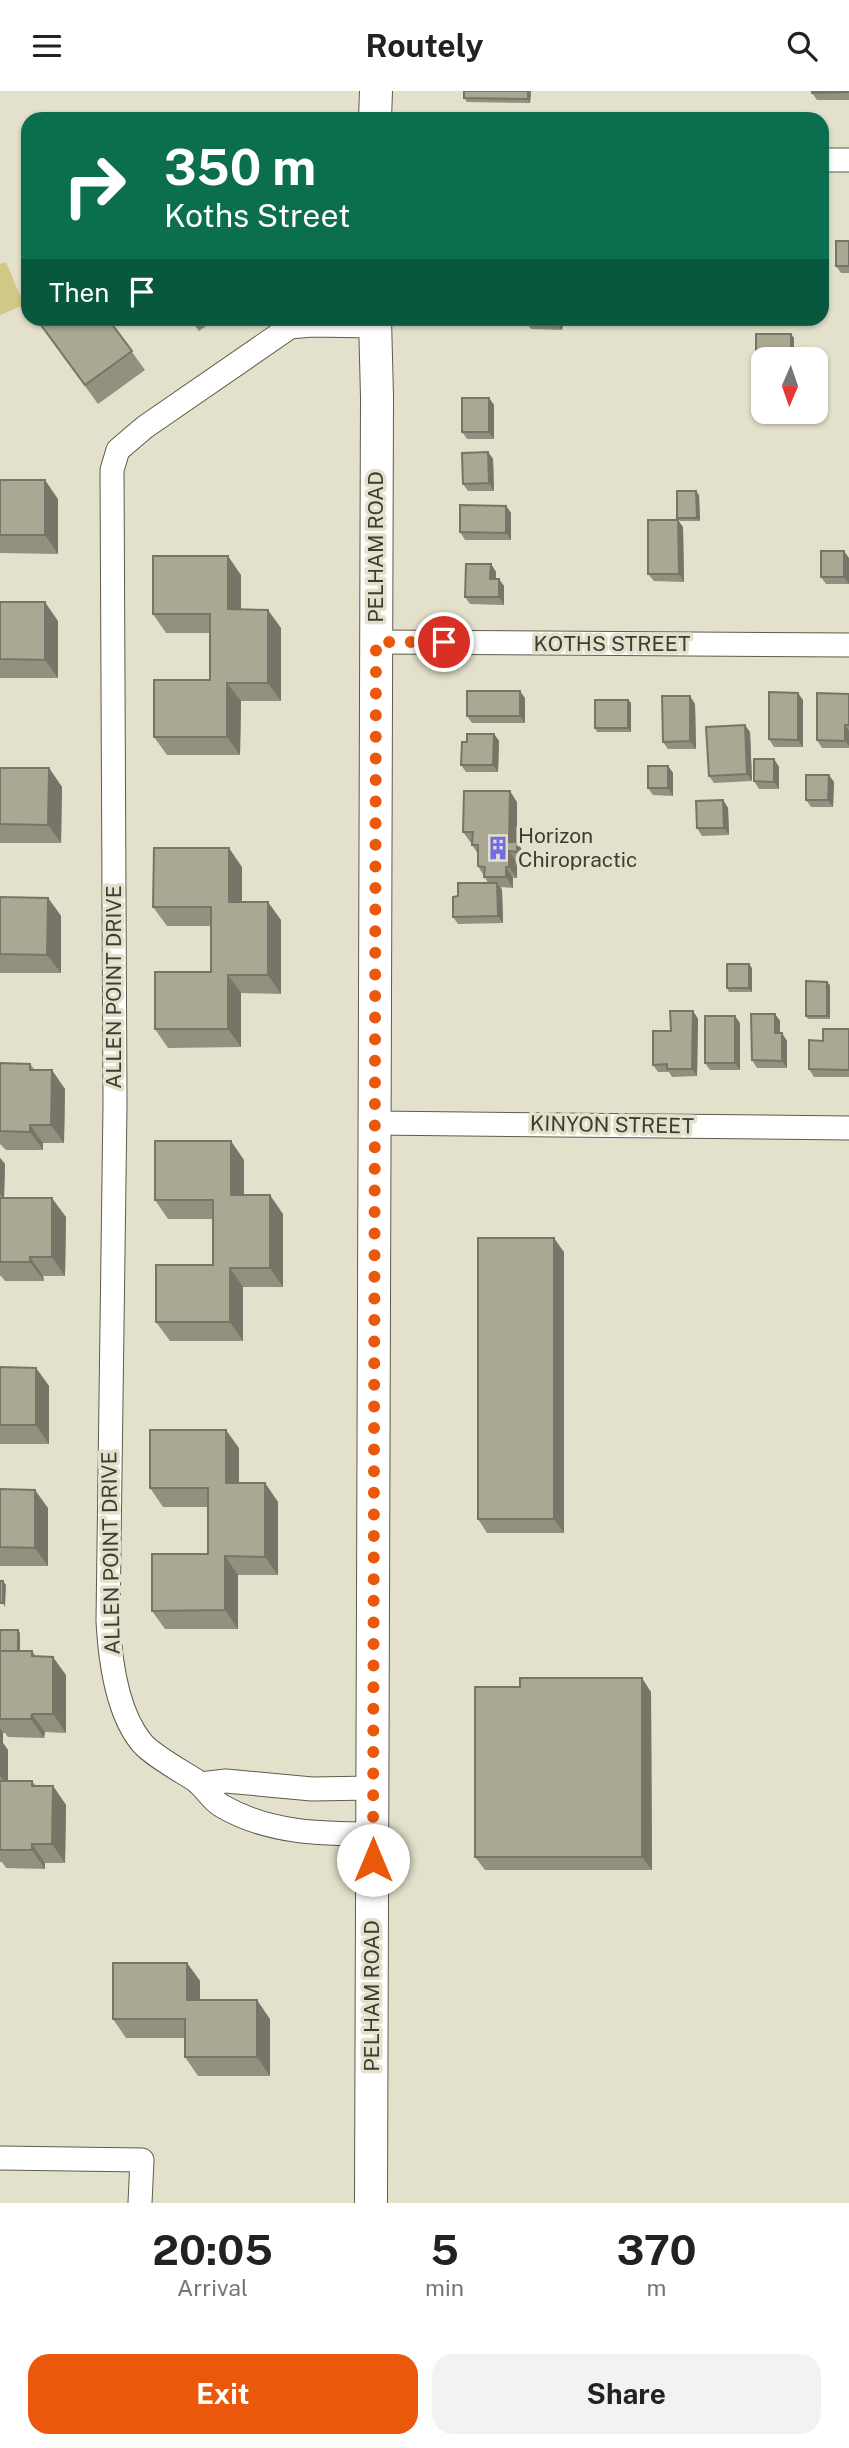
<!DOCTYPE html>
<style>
:root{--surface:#fff;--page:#f2f2f2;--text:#222;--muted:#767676;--accent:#ea580c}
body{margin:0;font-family:"Public Sans",sans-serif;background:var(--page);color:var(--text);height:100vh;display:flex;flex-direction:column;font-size:26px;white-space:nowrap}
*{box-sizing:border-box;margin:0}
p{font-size:23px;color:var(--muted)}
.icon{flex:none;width:38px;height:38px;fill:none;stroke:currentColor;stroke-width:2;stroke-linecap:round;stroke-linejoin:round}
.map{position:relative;height:2112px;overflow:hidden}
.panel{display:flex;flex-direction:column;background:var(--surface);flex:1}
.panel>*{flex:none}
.guide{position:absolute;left:21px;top:21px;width:808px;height:214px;border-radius:21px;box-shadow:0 2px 5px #0004;background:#0b6e4f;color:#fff;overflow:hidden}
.needle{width:46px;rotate:182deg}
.fabs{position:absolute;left:751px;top:256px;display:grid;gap:14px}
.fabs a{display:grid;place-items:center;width:77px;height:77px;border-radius:14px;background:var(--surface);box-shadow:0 2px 5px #0004;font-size:35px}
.pin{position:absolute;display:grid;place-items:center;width:60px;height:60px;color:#fff;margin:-30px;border:4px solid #fff;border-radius:50%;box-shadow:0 2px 7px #0007}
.me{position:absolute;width:77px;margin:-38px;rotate:0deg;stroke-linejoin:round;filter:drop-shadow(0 0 5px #0008)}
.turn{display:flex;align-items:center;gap:24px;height:147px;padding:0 28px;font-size:32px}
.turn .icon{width:91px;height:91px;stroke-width:2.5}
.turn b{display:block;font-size:49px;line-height:60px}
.then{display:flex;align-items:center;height:66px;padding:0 28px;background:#0003;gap:14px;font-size:26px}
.eta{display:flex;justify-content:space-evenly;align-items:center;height:119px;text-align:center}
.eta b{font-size:42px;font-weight:700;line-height:49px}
.button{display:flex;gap:14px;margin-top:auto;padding:14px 28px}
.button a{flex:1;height:80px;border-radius:21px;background:var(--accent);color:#fff;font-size:28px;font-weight:700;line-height:80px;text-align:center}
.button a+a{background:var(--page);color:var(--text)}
header{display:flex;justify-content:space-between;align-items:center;height:91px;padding:0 28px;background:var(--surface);font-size:32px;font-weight:700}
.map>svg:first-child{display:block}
.green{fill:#d0c887}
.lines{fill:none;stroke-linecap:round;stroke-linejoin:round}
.street-casing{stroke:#5e5c4a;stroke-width:25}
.secondary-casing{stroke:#5e5c4a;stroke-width:34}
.street{stroke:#fff;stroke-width:23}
.secondary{stroke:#fff;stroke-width:32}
.wall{fill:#92907e}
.shaded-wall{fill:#777567}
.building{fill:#aaa793;stroke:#777567;stroke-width:2}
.route{stroke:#ea580c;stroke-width:12;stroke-dasharray:0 21.6}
.labels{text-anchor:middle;stroke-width:7;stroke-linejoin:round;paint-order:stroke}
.street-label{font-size:21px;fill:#3d3c33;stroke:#e3e1cb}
.poi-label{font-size:21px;fill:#3d3c33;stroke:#e3e1cb;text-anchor:start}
</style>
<header><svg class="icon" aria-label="menu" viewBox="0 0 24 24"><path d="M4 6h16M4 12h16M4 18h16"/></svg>Routely<svg class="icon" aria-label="search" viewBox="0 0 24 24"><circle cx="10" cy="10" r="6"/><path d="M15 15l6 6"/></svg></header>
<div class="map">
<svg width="849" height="2112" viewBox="0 0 849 2112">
<rect width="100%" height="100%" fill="#e3e1cb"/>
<polygon class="green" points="6,171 24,214 0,224 0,173"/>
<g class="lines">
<g class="street-casing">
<g id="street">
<polyline points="822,69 849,69"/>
<polyline points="376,551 849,554"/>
<polyline points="375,1032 849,1037"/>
<polyline points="200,1693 226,1690 312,1698 372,1697"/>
<path d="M373,1743c-52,0 -105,-1 -151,-28 -11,-6 -17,-19 -27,-26 -14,-9 -43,-25 -53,-37 -25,-30 -32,-84 -34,-122l7,-516 -3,-635 6,-20 27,-23 145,-100 22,-2 63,1"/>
<polyline points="0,2067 142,2069 140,2112"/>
</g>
</g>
<g class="secondary-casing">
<g id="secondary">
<polyline points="375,28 376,0"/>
<polyline points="371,2112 377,306 375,228"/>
</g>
</g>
<use href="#street" class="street"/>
<use href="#secondary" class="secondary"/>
</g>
<g class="wall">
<polygon points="464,0 531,0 530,12 467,11 464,7"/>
<polygon points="849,0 849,9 817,9 812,2"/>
<polygon points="849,150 849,182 841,182 836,175"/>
<polygon points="50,228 118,228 111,232 145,279 98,313 54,252"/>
<polygon points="190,228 216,228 199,240"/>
<polygon points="513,228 577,228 577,233 563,232 562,239 531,238 525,230 515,230"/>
<polygon points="791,243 794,247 763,268 763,277 758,277 756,273"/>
<polygon points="489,307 494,314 494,348 467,348 462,341"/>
<polygon points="488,361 493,368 494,400 468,400 463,393"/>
<polygon points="0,389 58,408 58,463 0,462"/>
<polygon points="699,404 700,430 680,430 677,427"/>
<polygon points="506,415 511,422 511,449 465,449 460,441"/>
<polygon points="683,436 684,491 654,490 648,483"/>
<polygon points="849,467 849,493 826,493 821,486"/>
<polygon points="491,473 496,481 496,488 504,495 504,514 470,513 465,506"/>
<polygon points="241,484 241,518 281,537 281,610 241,610 240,664 167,664 154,646 210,589 210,542 166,542 153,523"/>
<polygon points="0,511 58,530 58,587 0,587"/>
<polygon points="849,603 849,657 822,657 817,649"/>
<polygon points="525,607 525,632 472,632 467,625"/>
<polygon points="628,609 631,612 631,641 597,641 595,637"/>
<polygon points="803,609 803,656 774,656 769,648"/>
<polygon points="695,613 696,658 668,658 663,651"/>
<polygon points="750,641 752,690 714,692 709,685"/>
<polygon points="494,643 499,650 498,681 466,681 461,674 467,651"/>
<polygon points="774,668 779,676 779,698 759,698 754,690"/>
<polygon points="668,675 673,682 673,705 653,704 648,697"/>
<polygon points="0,677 49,677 62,696 61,752 0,752"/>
<polygon points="834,691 833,716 811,716 806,709"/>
<polygon points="723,709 728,717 729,744 702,745 697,737"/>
<polygon points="517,711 517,751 524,762 524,771 517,771 517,787 513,787 513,797 501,796 502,799 503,832 458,833 453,826 458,805 488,792 478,775 478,763 472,754 472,752 471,752 463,741"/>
<polygon points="242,776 242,811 281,829 281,903 241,902 241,956 168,957 155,938 211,881 211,835 167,835 153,816"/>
<polygon points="0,806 48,807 61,825 61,882 0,882"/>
<polygon points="752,877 752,901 729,901 727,897"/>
<polygon points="830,894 830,928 808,928 806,925"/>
<polygon points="693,920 698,928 697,985 672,986 669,981 658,981 653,974 671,940"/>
<polygon points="775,923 780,930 780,942 787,950 787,977 757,977 752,969"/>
<polygon points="740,932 740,979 710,979 705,972"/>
<polygon points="849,938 849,986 814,986 809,978 823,950"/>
<polygon points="0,972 30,973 35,979 65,998 64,1052 43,1052 43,1059 6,1059 0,1053 0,1067 5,1073 4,1107 66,1126 65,1185 43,1185 44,1190 5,1190 1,1185 0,1185"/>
<polygon points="244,1069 244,1104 283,1123 283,1196 243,1196 243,1250 170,1250 156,1231 213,1174 213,1128 168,1128 155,1109"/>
<polygon points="564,1161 564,1442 487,1442 478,1428"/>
<polygon points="0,1276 36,1277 49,1295 49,1353 0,1353"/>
<polygon points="239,1357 239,1392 265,1392 278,1411 278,1484 238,1484 238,1538 165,1538 152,1520 208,1463 208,1416 163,1416 150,1397"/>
<polygon points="0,1398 48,1417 48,1475 0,1475"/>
<polygon points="0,1539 20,1542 20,1560 32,1560 36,1565 66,1584 66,1642 45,1641 44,1647 8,1646 5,1642 3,1642 3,1652 8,1659 8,1690 32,1690 36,1695 53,1695 66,1714 65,1772 45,1772 45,1778 6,1777 2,1771 0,1771"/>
<polygon points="520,1596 651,1601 652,1779 485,1779 475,1766"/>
<polygon points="187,1872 200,1890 200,1909 270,1928 270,1985 198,1985 185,1966 185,1947 126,1947 113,1928"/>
</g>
<g class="shaded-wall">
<polygon points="528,0 531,0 530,12 528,8"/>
<polygon points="555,228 559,228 563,232 562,239"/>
<polygon points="791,243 794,247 794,268 791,268"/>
<polygon points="489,307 494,314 494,348 489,341"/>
<polygon points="488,361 493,368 494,400 489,392"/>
<polygon points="45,389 58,408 58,463 45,444"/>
<polygon points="696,400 699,404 700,430 697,427"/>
<polygon points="506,415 511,422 511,449 506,442"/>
<polygon points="678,429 683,436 684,491 679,483"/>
<polygon points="844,460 849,467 849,493 844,486"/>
<polygon points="228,465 241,484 241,537 228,518"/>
<polygon points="491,473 496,481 495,495 490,488"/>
<polygon points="499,488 504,495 504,514 499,506"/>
<polygon points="45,511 58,530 58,587 45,569"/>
<polygon points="268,519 281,537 281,610 268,592"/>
<polygon points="227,592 241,610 240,664 227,646"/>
<polygon points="520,600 525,607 525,632 520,625"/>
<polygon points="798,602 803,609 803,656 798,649"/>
<polygon points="690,605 695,613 696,658 690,650"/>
<polygon points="628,609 631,612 631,641 628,637"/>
<polygon points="745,634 750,641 752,690 747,683"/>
<polygon points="845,634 849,640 849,655 845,650"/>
<polygon points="494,643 499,650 498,681 493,674"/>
<polygon points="774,668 779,676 779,698 774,691"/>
<polygon points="668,675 673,682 673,705 668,697"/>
<polygon points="49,677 62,696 61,752 48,734"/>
<polygon points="829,684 834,691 833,716 828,709"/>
<polygon points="510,700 517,711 517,762 509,751"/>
<polygon points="723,709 728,717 729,744 724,737"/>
<polygon points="517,751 524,762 524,771 517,761"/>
<polygon points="229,757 242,776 242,829 229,811"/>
<polygon points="509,760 517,771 517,787 509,776"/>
<polygon points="506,776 513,787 513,797 506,786"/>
<polygon points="497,792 502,799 503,832 498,825"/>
<polygon points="48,807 61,825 61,882 47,864"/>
<polygon points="268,811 281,829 281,903 268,884"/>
<polygon points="749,873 752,877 752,901 749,897"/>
<polygon points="228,884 241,902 241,956 228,938"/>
<polygon points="827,891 830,894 830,928 827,925"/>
<polygon points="693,920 698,928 697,985 692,978"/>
<polygon points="775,923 780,930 780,950 775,942"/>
<polygon points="735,925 740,932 740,979 735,972"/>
<polygon points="782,942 787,950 787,977 782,970"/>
<polygon points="52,979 65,998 64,1052 51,1034"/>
<polygon points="30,1034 43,1052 43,1059 30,1041"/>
<polygon points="231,1050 244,1069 244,1122 231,1104"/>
<polygon points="0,1052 0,1067 5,1073 4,1108 0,1102"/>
<polygon points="270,1104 283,1123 283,1196 270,1177"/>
<polygon points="52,1107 66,1126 65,1185 52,1166"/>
<polygon points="554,1147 564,1161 564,1442 554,1428"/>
<polygon points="30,1166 43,1185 44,1190 30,1171"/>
<polygon points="230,1177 243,1196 243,1250 230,1231"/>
<polygon points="36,1277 49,1295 49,1353 36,1334"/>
<polygon points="226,1339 239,1357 239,1411 226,1392"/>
<polygon points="265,1392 278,1411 278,1484 265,1466"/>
<polygon points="35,1399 48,1417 48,1475 35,1457"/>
<polygon points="225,1465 238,1484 238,1538 225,1519"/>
<polygon points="3,1490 6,1494 5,1516 3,1512"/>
<polygon points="18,1539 20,1542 20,1564 18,1560"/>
<polygon points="53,1566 66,1584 66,1642 53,1623"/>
<polygon points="642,1587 651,1601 652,1779 642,1766"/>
<polygon points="32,1623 45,1641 44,1647 31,1628"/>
<polygon points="0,1637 3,1642 3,1652 8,1659 8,1695 0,1685"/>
<polygon points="53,1695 66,1714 65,1772 52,1753"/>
<polygon points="32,1753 45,1772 45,1778 32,1759"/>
<polygon points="187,1872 200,1890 200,1928 187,1909"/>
<polygon points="257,1909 270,1928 270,1985 257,1966"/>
</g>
<g class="building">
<polygon points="464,0 528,0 528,8 464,7"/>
<polygon points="812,0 849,0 849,1 812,2"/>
<rect x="836" y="150" width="13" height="25"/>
<polygon points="50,228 108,228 132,260 85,294 41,234"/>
<polygon points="756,243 791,243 791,268 763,268 763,273 756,273"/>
<rect x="462" y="307" width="27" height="34"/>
<polygon points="488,361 489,392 463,393 462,362"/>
<rect x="0" y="389" width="45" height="55"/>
<polygon points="677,400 696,400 697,427 677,427"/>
<polygon points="460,414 506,415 506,442 460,441"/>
<polygon points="648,429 678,429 679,483 648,483"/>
<rect x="821" y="460" width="23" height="26"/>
<polygon points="153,465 228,465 228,518 268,519 268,592 227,592 227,646 154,646 154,589 210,589 210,523 153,523"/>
<polygon points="466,473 491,473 490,488 499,488 499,506 465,506"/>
<polygon points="0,511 45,511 45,569 0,568"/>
<rect x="467" y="600" width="53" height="25"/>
<polygon points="769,601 798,602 798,649 769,648"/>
<polygon points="817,602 849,603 849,634 845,634 845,650 817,649"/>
<polygon points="662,605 690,605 690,650 663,651"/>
<rect x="595" y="609" width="33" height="28"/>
<polygon points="745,634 747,683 709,685 706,636"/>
<polygon points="467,643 494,643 493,674 461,674 462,651 467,651"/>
<polygon points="754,668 774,668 774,691 754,690"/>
<rect x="648" y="675" width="20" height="22"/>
<polygon points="0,677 49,677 48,734 0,733"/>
<polygon points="806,684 829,684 828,709 806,709"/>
<polygon points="464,700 510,700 509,751 517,751 517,761 509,760 509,776 506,776 506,786 484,786 485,776 478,775 478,754 472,754 473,741 463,741"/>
<polygon points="723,709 724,737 697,737 696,710"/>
<polygon points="154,757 229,757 229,811 268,811 268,884 228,884 228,938 155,938 155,881 211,881 211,816 153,816"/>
<polygon points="458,792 497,792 498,825 453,826 453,806 458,805"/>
<polygon points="0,806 48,807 47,864 0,863"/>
<rect x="727" y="873" width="22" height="24"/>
<polygon points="806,890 827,891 827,925 806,925"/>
<polygon points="670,920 693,920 692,978 667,978 667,973 653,974 653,940 671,940"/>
<polygon points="751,923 775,923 775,942 782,942 782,970 752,969"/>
<rect x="705" y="925" width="30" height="47"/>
<polygon points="823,938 849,938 849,979 809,978 809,949 823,950"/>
<polygon points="0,972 30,973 30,979 52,979 51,1034 30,1034 30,1041 0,1040"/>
<polygon points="155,1050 231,1050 231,1104 270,1104 270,1177 230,1177 230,1231 156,1231 156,1174 213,1174 213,1109 155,1109"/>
<polygon points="0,1107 52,1107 52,1166 30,1166 30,1171 0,1171"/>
<rect x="478" y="1147" width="76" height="281"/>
<polygon points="0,1276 36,1277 36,1334 0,1334"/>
<polygon points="150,1339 226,1339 226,1392 265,1392 265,1466 225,1465 225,1519 152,1520 152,1463 208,1463 208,1397 150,1397"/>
<polygon points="0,1398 35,1399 35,1457 0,1456"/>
<rect x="0" y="1490" width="3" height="22"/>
<rect x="0" y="1539" width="18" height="21"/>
<polygon points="0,1560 32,1560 32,1565 53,1566 53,1623 32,1623 31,1628 0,1628"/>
<polygon points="520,1587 642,1587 642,1766 475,1766 475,1596 520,1596"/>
<polygon points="0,1690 32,1690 32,1695 53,1695 52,1753 32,1753 32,1759 0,1759"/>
<polygon points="113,1872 187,1872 187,1909 257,1909 257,1966 185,1966 185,1928 113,1928"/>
</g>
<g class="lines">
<polyline class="route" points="373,1769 376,551 444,551"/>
</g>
<defs>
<g id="building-bare" transform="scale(1.89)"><path d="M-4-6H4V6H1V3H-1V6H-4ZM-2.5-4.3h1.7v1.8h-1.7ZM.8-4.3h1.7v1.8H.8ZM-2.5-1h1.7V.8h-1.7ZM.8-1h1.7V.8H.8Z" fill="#726be6" stroke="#e3e1cb" stroke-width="2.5" paint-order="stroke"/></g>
</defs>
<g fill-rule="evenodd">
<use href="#building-bare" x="498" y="757"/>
</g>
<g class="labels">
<g class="street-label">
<text transform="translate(376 456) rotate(-90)" y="7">PELHAM ROAD</text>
<text x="612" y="560">KOTHS STREET</text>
<text transform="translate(114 896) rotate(-90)" y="7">ALLEN POINT DRIVE</text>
<text transform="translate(612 1034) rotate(1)" y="7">KINYON STREET</text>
<text transform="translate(111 1462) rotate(-91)" y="7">ALLEN POINT DRIVE</text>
<text transform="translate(372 1905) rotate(-90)" y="7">PELHAM ROAD</text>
</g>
<g class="poi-label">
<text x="518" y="752">Horizon<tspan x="518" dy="24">Chiropractic</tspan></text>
</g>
</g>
</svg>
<div class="fabs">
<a><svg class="needle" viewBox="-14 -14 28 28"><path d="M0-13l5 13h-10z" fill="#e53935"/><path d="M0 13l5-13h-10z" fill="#767676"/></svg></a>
</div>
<div class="pin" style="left:444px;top:551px;background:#d93025"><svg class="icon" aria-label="arrive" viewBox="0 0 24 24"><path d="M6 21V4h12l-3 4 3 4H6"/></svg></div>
<svg class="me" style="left:373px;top:1769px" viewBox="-20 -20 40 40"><circle r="19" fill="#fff"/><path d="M0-13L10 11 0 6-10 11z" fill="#ea580c"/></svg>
<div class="guide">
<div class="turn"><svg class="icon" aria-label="right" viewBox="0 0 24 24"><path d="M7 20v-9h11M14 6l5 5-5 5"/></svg><div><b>350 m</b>Koths Street</div></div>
<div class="then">Then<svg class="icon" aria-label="arrive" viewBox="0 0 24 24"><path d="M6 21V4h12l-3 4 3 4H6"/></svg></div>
</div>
</div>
<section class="panel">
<div class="eta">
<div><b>20:05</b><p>Arrival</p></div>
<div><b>5</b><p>min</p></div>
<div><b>370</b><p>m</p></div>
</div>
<div class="button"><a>Exit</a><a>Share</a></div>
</section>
